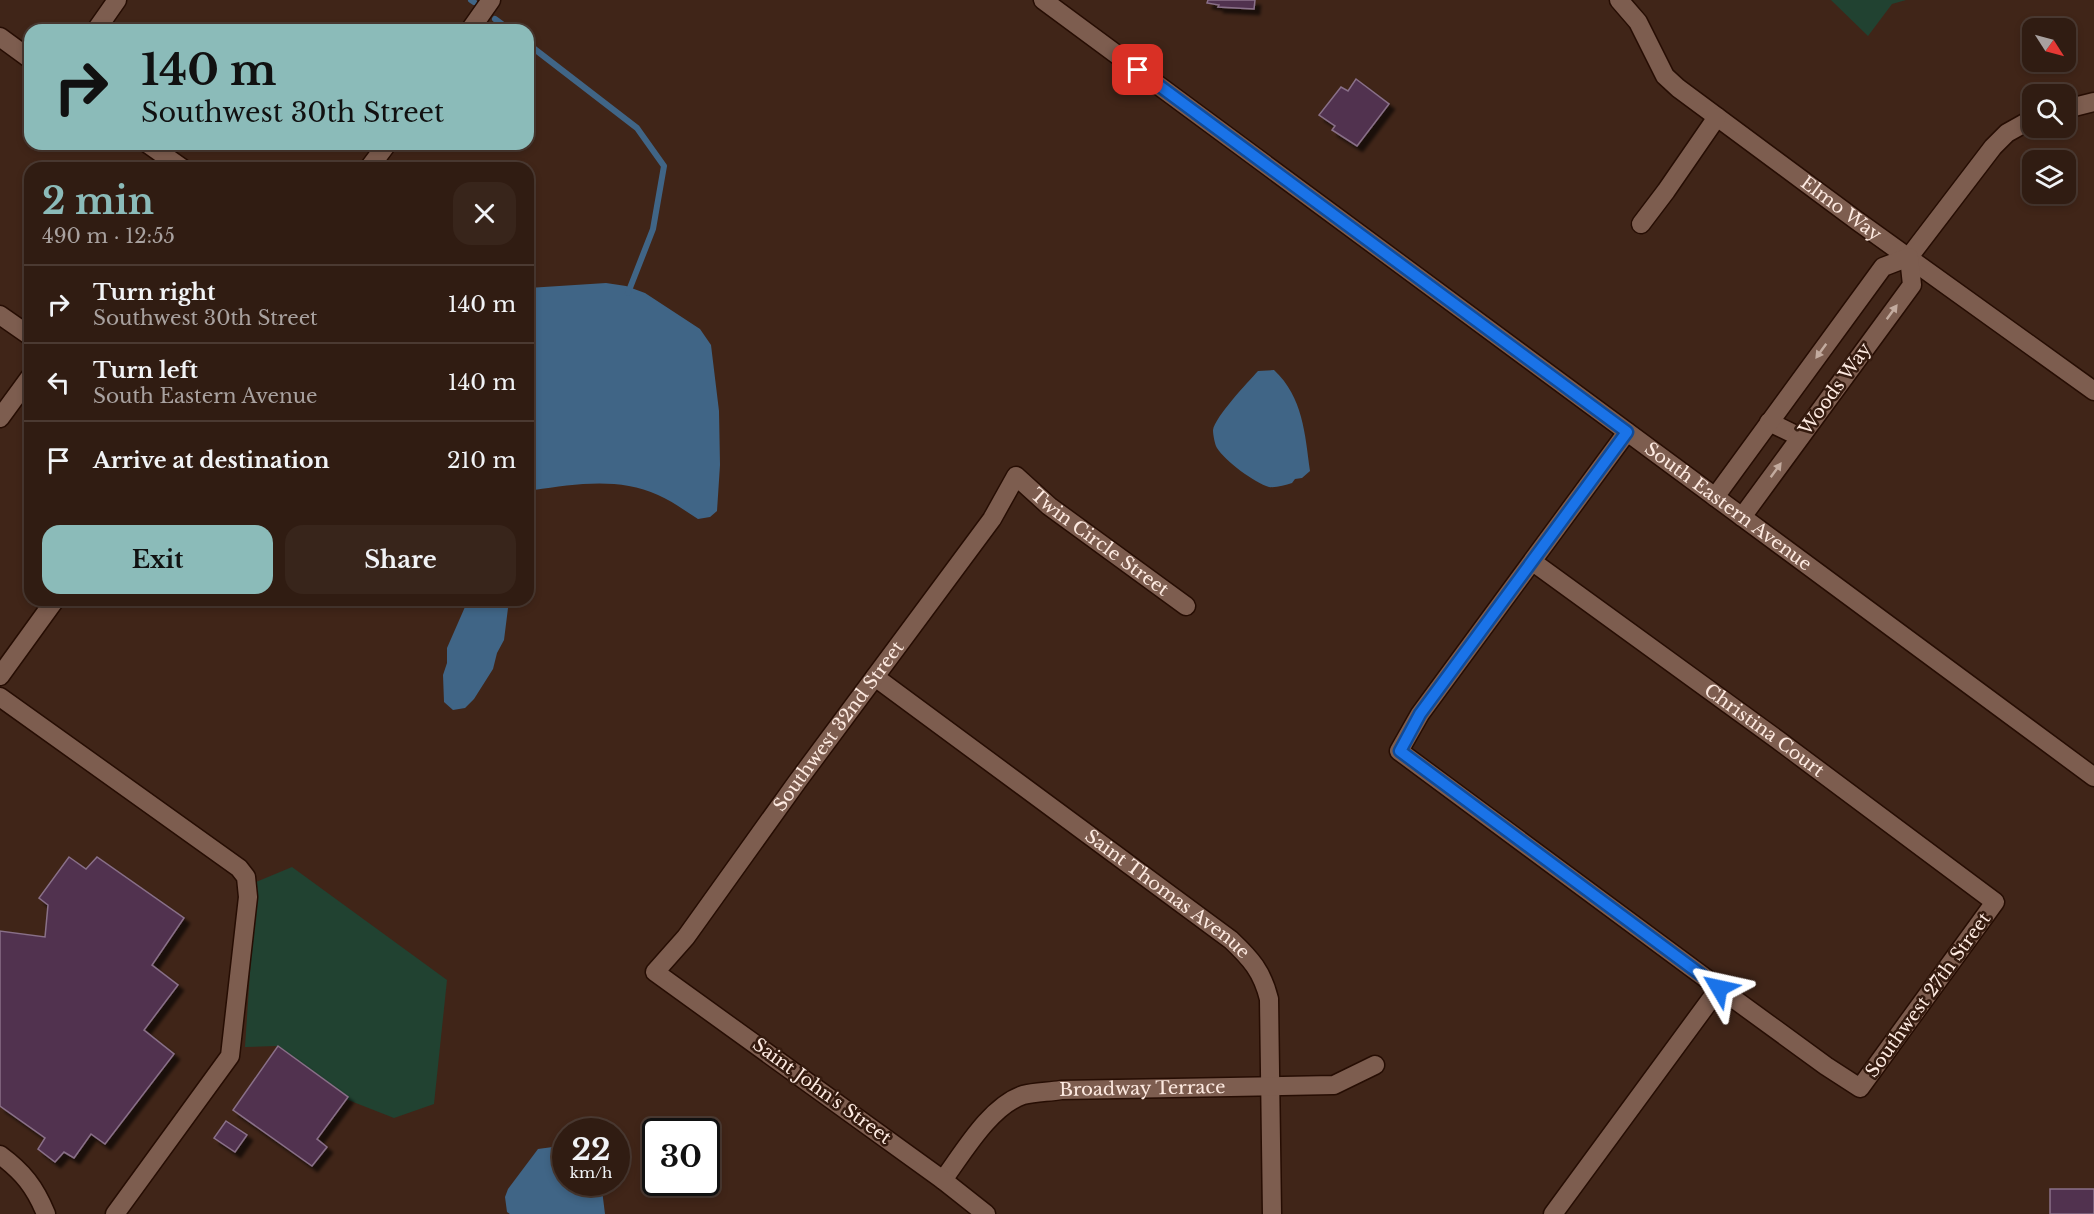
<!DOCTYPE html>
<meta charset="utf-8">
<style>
:root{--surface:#301c12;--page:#38251b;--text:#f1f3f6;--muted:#a8a19f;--line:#4b3a32;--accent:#8bbbb9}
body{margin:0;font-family:"Libre Baskerville",serif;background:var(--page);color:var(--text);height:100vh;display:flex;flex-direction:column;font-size:22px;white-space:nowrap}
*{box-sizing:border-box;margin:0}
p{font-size:20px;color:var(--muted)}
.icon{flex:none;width:33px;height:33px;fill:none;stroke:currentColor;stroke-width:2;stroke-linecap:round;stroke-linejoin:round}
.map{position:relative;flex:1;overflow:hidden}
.panel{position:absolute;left:24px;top:162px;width:510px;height:444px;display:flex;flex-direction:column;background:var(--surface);border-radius:18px;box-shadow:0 3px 9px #0003,0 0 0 2px var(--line)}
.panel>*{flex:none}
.banner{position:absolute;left:24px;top:24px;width:510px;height:126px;border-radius:18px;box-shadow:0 3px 9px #0003,0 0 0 2px var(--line);background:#8bbbb9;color:#111;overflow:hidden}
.needle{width:39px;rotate:126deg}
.tools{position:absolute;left:2022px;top:18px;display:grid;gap:12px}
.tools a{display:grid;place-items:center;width:54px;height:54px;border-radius:12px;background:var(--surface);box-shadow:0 3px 9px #0003,0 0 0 2px var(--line);font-size:30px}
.speed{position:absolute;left:552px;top:1118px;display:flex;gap:12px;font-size:30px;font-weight:700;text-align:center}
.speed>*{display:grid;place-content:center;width:78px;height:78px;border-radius:50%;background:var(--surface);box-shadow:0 3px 9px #0003,0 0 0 2px var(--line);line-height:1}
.speed small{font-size:15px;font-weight:400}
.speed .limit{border:3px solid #111;border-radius:9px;background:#fff;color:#111}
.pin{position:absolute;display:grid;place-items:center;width:51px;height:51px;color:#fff;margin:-26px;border-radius:12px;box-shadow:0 3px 9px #0006}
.me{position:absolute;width:66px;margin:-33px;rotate:306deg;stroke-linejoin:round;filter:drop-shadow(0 0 4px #0008)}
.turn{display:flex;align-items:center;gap:21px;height:126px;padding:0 18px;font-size:27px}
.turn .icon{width:78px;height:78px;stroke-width:2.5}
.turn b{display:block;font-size:42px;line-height:51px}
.round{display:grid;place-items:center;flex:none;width:63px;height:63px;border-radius:18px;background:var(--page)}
.overview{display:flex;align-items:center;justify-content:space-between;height:102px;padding:0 18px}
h1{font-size:36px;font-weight:700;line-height:45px;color:var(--accent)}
.button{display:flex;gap:12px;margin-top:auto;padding:12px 18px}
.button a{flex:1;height:69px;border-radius:18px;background:var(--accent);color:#111;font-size:24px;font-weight:700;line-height:69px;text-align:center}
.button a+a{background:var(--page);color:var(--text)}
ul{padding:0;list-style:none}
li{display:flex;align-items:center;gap:18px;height:78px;padding:0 18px;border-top:2px solid var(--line)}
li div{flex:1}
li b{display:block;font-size:22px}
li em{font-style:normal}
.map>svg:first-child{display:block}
.green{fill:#214231}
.water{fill:#406586}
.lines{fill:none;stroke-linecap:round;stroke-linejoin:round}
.stream{stroke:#406586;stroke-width:6}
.building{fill:#513150;stroke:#897088;stroke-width:1.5;filter:url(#shadow)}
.minor-casing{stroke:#260d03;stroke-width:21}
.minor{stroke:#7d5d4f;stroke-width:18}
.oneway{fill:#c3ab9f}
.route-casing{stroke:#114b97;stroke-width:15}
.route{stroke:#1a73e8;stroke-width:10}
.labels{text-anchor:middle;stroke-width:5;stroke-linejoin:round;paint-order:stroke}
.street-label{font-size:18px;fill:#fdeae1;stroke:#351b0f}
</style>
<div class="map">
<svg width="2094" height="1214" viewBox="0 0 2094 1214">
<defs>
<filter id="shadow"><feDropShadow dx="5.5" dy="5.5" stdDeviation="1.5" flood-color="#0009"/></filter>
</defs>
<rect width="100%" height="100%" fill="#402518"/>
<g class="green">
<polygon points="1831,0 1906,0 1892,4 1868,36"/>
<polygon points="292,867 447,980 434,1104 394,1118 343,1098 276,1046 245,1047 256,882"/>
</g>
<g class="water">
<path d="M606,283l20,3 19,7 55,36 11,16 8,66 1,54 -3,46 -7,6 -12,2c-13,-8 -26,-18 -40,-24 -40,-18 -82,-11 -124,-5l-6,11v-213z"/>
<path d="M1274,370c29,27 31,64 36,101l-8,7 -7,1 -3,4c-7,2 -16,5 -23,4 -14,-4 -44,-26 -52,-39 -2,-3 -4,-13 -4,-18 2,-13 35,-48 45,-59z"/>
<polygon points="468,600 509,600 504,640 497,653 493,669 474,699 465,708 453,710 444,702 443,675 447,663 447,648"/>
<polygon points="560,1146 565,1150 566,1182 601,1182 605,1214 510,1214 507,1212 505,1197 508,1189 538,1149"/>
</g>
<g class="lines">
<g class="stream">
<polyline points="471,0 474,2"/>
<polyline points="495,19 510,30"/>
<polyline points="528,44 637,128 664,166 653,229 628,293"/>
</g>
</g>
<g class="building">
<polygon points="1208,0 1255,0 1254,9 1218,7 1219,5 1207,3"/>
<polygon points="1356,79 1389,104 1357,146 1332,130 1335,126 1319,115 1341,87 1348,91"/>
<polygon points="69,857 86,869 97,857 184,918 152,965 178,985 144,1030 174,1054 105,1144 91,1134 74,1158 64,1152 55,1162 38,1149 45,1138 0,1106 0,931 45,937 48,905 39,898"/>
<polygon points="278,1046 348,1097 317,1139 327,1147 312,1166 233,1110"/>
<polygon points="226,1121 247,1135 235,1152 214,1138"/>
<rect x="2050" y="1189" width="44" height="25"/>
</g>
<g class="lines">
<g class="minor-casing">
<g id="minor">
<path id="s1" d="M1043,0l1051,777"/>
<path id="s2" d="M1619,0l19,22 27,54 13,12 178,132 238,171"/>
<polyline points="96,30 117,0"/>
<polyline points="470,30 491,0"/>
<polyline points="0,37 30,59"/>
<polyline points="2066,109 2094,102"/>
<polyline points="148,144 182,168"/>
<polyline points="369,168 387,144"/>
<polyline points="1641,224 1666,191 1717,117"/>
<polyline points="1909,257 1993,147 2007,133 2032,119"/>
<polyline points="0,315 30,336"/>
<polyline points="0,418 30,377"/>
<polyline points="1769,422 1800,437"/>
<polyline points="1715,497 1883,267 1909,257 1912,285 1742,517"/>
<path id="s3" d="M1533,562l245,178 217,162 -135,186 -34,-22 -107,-78 -320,-237 21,-37 207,-282"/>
<polyline points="0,676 55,600"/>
<path id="s4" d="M875,677l356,263c20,19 31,31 38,59l3,215"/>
<polyline points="0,697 239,868 246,877 248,897 230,1056 115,1214"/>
<path d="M0,1155c23,17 35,32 46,59"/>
<path id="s5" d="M943,1180c20,-27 47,-74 80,-85 12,-3 26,-3 38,-5l273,-5 41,-20"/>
<path id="s6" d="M986,1214l-43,-34 -288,-208 31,-35 111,-155 195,-263 24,-43 33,30 137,100"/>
<polyline points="1553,1214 1719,988"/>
</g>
</g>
<use href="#minor" class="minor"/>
</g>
<defs><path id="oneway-solid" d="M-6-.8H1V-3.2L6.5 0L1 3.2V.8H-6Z" transform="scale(1.5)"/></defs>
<g class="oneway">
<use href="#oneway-solid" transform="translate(1892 312) rotate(-54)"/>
<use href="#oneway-solid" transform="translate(1821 351) rotate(126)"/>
<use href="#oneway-solid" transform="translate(1776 470) rotate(-54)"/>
</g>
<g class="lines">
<g class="route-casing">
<polyline id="route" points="1138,70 1627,432 1420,714 1400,751 1719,988"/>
</g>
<use href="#route" class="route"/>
</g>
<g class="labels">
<g class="street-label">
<text dy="6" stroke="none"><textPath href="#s2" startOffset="310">Elmo Way</textPath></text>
<text transform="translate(1835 389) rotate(-54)" y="6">Woods Way</text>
<text dy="6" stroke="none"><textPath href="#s1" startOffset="852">South Eastern Avenue</textPath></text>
<text dy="6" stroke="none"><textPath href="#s6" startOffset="1131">Twin Circle Street</textPath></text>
<text dy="6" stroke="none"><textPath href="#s6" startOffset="717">Southwest 32nd Street</textPath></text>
<text dy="6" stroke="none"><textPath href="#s3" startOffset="286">Christina Court</textPath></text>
<text dy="6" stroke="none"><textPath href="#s4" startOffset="364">Saint Thomas Avenue</textPath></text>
<text transform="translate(1928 995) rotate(-54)" y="6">Southwest 27th Street</text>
<text dy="6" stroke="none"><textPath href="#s5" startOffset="238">Broadway Terrace</textPath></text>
<text transform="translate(822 1091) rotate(36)" y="6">Saint John's Street</text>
</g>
</g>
</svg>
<div class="tools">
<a><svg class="needle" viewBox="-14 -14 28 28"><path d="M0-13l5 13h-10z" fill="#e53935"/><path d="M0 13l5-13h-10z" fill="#a8a19f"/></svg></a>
<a><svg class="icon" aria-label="search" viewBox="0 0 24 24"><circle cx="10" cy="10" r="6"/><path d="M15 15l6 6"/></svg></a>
<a><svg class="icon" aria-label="layers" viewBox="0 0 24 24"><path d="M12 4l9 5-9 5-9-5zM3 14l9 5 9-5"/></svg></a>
</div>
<div class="speed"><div>22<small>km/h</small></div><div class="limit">30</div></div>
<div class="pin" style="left:1138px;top:70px;background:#d93025"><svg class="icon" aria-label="arrive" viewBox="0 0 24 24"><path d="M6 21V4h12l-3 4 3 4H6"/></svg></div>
<svg class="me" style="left:1719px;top:988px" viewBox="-20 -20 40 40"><path d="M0-17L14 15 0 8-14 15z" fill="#1a73e8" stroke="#fff" stroke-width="4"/></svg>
<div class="banner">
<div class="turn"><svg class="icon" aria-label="right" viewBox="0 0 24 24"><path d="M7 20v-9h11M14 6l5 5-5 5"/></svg><div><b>140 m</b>Southwest 30th Street</div></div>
</div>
<section class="panel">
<div class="overview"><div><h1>2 min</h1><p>490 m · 12:55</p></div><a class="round"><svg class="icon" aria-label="close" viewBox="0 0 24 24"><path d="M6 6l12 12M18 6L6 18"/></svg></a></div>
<ul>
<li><svg class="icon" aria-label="right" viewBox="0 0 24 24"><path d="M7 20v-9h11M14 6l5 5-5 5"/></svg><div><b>Turn right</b><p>Southwest 30th Street</p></div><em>140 m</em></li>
<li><svg class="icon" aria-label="left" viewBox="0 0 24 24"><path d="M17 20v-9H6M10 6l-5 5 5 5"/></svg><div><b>Turn left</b><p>South Eastern Avenue</p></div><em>140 m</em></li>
<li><svg class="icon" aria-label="arrive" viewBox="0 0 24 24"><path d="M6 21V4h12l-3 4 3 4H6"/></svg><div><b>Arrive at destination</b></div><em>210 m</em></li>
</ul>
<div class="button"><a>Exit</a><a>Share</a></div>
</section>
</div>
